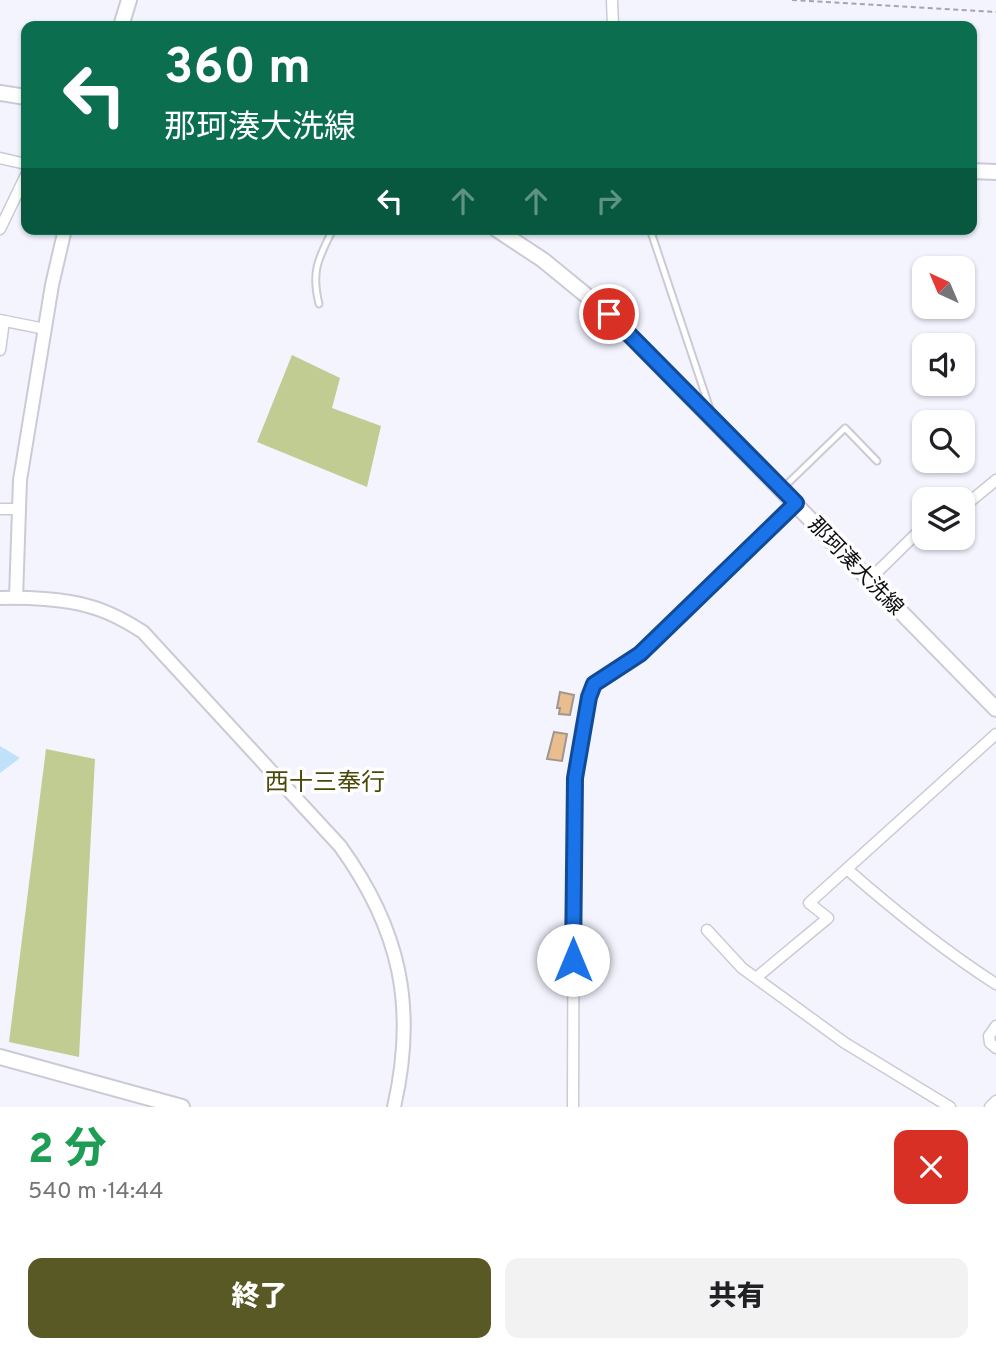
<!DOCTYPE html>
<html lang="ja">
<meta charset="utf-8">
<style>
:root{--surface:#fff;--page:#f2f2f2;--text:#202124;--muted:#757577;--accent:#595926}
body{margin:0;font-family:Overpass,"Noto Sans JP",sans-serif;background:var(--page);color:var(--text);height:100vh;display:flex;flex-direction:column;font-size:26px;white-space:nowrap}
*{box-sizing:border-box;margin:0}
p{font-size:23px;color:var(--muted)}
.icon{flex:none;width:38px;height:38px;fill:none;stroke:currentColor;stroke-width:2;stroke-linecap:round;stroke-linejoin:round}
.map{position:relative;height:1107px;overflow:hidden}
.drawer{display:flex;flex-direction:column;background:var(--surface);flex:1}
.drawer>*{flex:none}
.hud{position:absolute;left:21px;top:21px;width:956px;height:214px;border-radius:14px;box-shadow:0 2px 5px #0004;background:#0b6e4f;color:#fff;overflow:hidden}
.needle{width:46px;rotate:316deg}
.buttons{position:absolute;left:912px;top:256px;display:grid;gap:14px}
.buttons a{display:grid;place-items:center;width:63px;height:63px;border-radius:14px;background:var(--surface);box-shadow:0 2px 5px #0004;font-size:35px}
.pin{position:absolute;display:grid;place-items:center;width:60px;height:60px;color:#fff;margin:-30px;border:4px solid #fff;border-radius:50%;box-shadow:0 2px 7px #0007}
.me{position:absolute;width:77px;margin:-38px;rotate:0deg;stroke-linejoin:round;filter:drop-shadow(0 0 5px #0008)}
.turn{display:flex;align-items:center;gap:24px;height:147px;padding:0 28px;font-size:32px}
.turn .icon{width:91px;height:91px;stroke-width:2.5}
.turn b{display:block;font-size:49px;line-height:60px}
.lanes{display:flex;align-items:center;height:66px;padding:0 28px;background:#0003;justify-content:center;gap:35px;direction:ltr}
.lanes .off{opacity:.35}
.round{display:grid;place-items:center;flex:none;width:74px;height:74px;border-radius:14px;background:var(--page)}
.head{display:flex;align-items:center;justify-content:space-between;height:119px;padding:0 28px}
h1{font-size:42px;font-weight:800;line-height:52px;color:#1e9e55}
.cta{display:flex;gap:14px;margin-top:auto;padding:14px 28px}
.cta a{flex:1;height:80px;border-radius:14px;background:var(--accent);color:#fff;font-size:28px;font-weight:800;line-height:80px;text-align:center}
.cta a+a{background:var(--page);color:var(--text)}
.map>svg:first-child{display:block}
.forest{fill:#c0cc91}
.water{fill:#bfe1f9}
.building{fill:#e9bd8e;stroke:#9f978f;stroke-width:2}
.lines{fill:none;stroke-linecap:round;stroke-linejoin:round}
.service-casing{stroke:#cbcad5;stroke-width:9}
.minor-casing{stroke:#cbcad5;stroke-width:13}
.tertiary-casing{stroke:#cbcad5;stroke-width:16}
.secondary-casing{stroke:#cbcad5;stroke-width:18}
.path{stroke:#a5a5ae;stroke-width:2;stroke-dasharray:5 3.5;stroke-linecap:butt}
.service{stroke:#fff;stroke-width:5}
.minor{stroke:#fff;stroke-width:10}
.tertiary{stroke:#fff;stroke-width:12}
.secondary{stroke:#fff;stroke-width:14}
.route-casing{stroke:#114b97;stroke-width:18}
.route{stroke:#1a73e8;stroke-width:12}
.labels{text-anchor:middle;stroke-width:7;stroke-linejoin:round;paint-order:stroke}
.street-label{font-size:21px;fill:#0e0e12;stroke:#fff}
.quarter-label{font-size:24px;fill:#484808;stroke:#fff}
</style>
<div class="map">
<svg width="996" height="1107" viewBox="0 0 996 1107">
<rect width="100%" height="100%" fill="#f4f4ff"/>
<g class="forest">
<polygon points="292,355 340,378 332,408 381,426 367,487 257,442"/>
<polygon points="46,749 95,759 79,1057 9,1042"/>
</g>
<polygon class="water" points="0,746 20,758 0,773"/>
<g class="building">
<polygon points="560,692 574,695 570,715 559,714 560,708 557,708"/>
<polygon points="554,732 567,734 562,761 547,759"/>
</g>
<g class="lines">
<g class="service-casing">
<g id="service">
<polyline points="650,229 711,412"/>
<path d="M319,304c-8,-33 -1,-45 14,-75"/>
<polyline points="782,489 845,428 877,461"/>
</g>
</g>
<g class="minor-casing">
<g id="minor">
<polyline points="612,0 613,26"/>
<polyline points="0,158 26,164"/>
<polyline points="0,229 26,175"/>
<polyline points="0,320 45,329"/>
<polyline points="0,350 4,321"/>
<polyline points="962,508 996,480"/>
<polyline points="0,509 19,509"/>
<polyline points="869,580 917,533 924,531"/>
<path d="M848,870c47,41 95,80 148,114"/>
<polyline points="707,930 742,968 845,1043 950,1107"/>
<polyline points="757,977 828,918 809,903 996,734"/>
<polyline points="996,1026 989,1036 990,1043 996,1048"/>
<polyline points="573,1107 574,778 589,697 594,684 640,655 796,503"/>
<polyline points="990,1107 996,1101"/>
</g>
</g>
<g class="tertiary-casing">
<g id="tertiary">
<path d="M0,598c24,-1 66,1 88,8 20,5 38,15 55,26l197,214c60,83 77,161 54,261"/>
<polyline points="16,598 20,480 52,285 65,229"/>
</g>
</g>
<g class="secondary-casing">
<g id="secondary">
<polyline points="121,26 129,0"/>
<polyline points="0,93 26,97"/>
<polyline points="971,171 996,172"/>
<polyline points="496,229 543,260 609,314 996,709"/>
<polyline points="0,1057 182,1107"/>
</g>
</g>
<polyline class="path" points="792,0 996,12"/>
<use href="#service" class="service"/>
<use href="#minor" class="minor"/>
<use href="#tertiary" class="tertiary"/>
<use href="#secondary" class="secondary"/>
</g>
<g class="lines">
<g class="route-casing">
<polyline id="route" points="573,960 575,778 589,697 594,684 640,654 796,503 609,314"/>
</g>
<use href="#route" class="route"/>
</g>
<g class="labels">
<g class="street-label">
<text transform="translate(856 566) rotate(46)" y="7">那珂湊大洗線</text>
</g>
<g class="quarter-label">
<text x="325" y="790">西十三奉行</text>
</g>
</g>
</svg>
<div class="buttons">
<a><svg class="needle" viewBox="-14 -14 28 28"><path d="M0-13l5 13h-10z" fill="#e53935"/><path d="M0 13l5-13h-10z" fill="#757577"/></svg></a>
<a><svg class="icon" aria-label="sound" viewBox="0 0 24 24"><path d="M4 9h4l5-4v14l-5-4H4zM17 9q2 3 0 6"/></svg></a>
<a><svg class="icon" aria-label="search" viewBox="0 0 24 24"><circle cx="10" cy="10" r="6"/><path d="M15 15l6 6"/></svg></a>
<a><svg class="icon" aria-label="layers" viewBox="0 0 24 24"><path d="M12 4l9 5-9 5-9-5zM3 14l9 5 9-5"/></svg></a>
</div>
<div class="pin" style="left:609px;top:314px;background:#d93025"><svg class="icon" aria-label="arrive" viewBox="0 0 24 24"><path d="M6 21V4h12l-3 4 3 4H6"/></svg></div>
<svg class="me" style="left:573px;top:960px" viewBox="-20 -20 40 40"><circle r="19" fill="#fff"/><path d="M0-13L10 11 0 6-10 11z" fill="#1a73e8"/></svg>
<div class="hud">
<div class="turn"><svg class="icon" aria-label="left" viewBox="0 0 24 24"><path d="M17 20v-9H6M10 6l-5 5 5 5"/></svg><div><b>360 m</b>那珂湊大洗線</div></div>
<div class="lanes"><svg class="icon" aria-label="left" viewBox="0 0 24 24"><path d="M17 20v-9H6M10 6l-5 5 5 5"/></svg><svg class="icon off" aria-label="ahead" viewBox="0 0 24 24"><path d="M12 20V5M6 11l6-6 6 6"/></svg><svg class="icon off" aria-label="ahead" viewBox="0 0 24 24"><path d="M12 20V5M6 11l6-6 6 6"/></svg><svg class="icon off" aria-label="right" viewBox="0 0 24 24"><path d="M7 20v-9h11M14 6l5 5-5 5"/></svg></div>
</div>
</div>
<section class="drawer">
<div class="head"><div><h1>2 分</h1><p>540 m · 14:44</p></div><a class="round" style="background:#d93025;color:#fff"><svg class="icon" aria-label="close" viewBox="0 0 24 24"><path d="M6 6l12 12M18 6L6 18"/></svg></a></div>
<div class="cta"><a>終了</a><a>共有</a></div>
</section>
